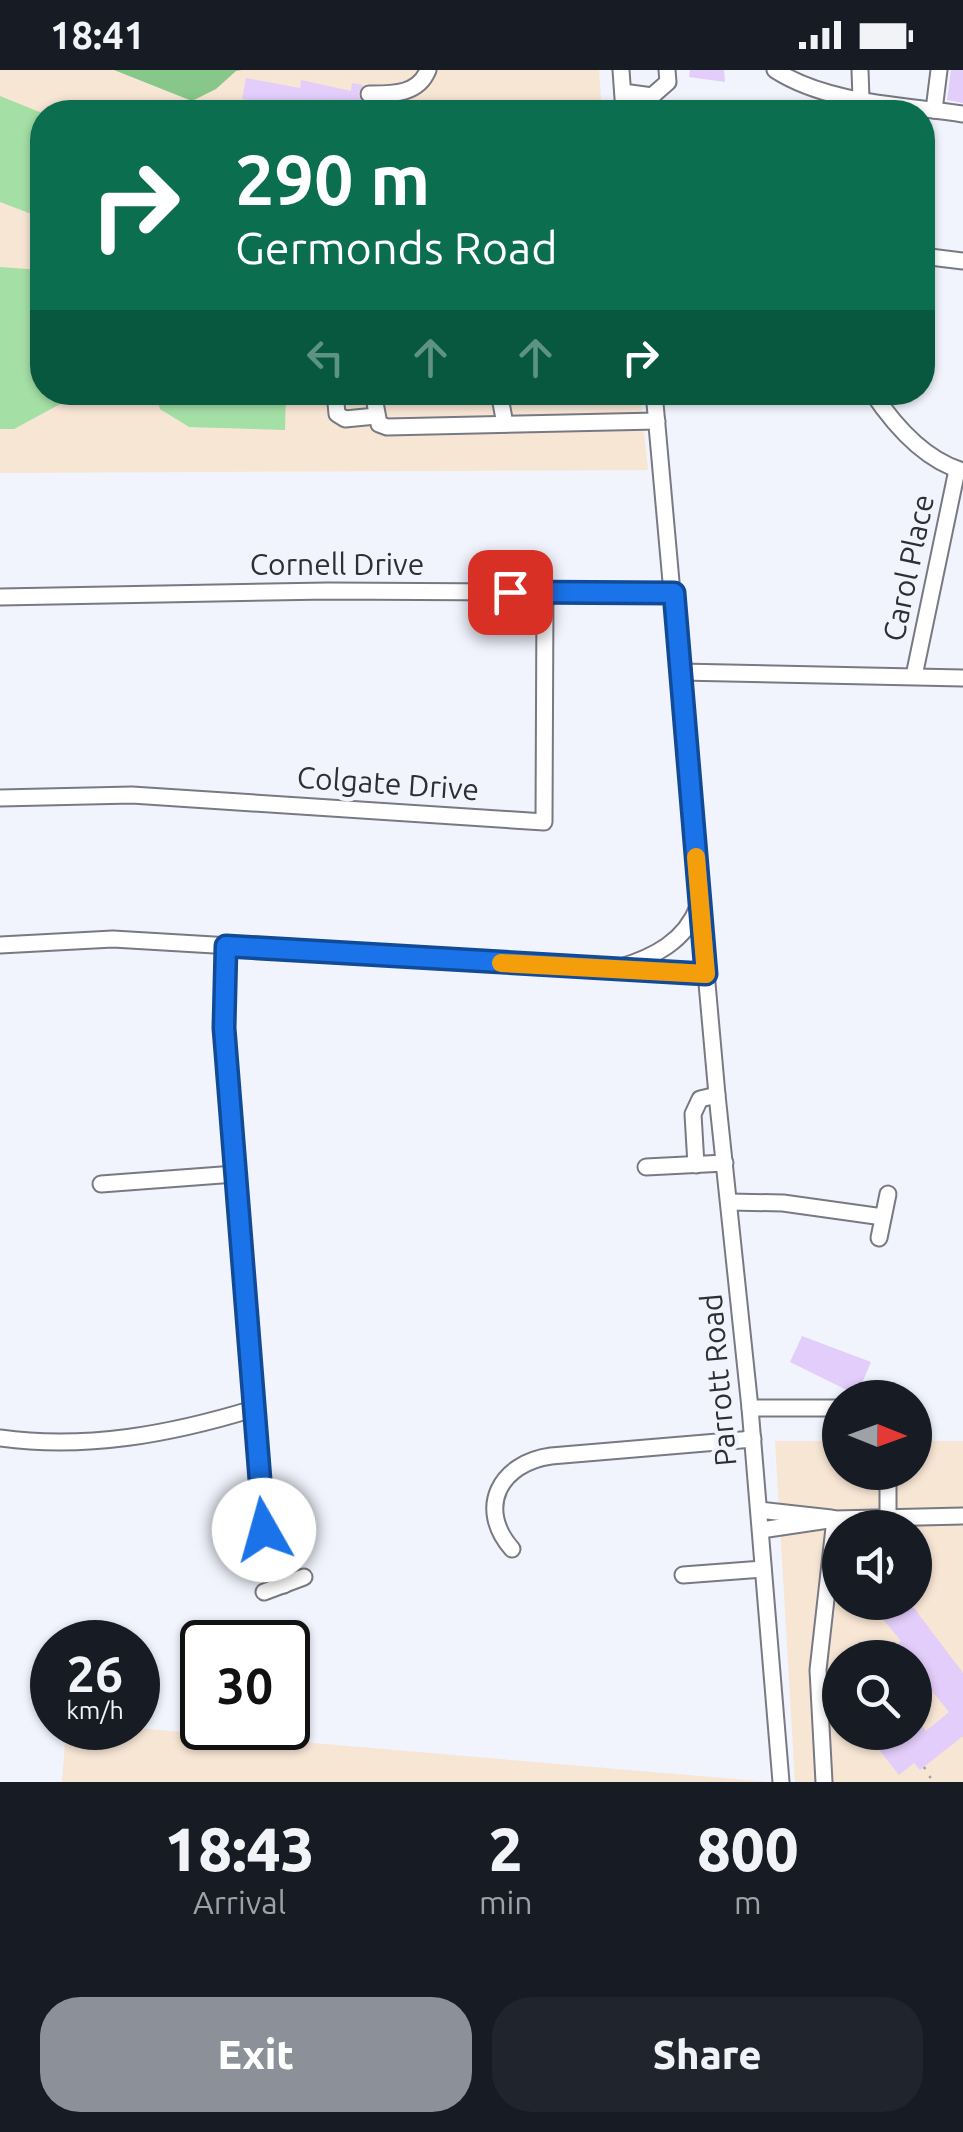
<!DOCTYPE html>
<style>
:root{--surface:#171b24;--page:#20242c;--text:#f1f3f6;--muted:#9ea1a6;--accent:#8c9099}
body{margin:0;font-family:Ubuntu,sans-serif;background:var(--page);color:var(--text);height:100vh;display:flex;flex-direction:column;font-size:38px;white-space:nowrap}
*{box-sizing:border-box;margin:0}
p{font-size:32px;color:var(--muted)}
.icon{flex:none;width:55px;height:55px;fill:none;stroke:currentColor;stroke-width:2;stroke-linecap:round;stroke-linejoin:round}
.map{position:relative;height:1712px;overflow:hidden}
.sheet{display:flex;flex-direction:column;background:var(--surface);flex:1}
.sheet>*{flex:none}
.top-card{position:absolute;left:30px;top:30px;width:905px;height:305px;border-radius:40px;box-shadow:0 2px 8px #0004;background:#0b6e4f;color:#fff;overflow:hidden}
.needle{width:65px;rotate:91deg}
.controls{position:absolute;left:822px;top:1310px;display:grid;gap:20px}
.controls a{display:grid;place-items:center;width:110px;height:110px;border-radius:50%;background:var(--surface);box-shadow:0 2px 8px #0004;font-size:50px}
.speed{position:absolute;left:30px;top:1550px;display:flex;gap:20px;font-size:50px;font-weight:700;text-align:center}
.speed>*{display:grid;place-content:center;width:130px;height:130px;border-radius:50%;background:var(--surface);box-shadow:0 2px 8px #0004;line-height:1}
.speed small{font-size:25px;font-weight:400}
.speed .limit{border:5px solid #111;border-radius:15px;background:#fff;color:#111}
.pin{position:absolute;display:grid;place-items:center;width:85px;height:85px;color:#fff;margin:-42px;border-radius:20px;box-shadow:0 5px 15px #0006}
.me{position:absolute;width:110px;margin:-55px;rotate:353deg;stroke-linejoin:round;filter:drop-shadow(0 0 8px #0008)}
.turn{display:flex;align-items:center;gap:35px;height:210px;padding:0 40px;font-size:45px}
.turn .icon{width:130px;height:130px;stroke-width:2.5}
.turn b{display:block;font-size:70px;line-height:85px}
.lanes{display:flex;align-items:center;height:95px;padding:0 40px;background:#0003;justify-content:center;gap:50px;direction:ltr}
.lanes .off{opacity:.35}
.eta{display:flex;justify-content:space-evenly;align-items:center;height:170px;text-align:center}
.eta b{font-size:60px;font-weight:800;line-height:70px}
.button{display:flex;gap:20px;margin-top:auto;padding:20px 40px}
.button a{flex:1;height:115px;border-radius:40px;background:var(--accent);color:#fff;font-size:40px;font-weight:800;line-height:115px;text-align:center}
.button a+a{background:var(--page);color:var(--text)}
.status{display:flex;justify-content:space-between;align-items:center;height:70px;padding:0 50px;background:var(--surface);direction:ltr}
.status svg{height:28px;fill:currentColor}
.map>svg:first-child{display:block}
.education{fill:#f8e6d5;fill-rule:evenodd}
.green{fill:#a4dfa6}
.forest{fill:#87c78a}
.building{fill:#e3cdfa}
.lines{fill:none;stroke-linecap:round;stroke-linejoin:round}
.minor-casing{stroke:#787982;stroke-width:19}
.path{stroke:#a0a2a9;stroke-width:2.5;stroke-dasharray:2.5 8;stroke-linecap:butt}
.minor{stroke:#fff;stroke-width:15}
.route-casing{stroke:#114b97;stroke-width:25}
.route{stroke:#1a73e8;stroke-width:18}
.slow{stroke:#f59e0b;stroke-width:18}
.labels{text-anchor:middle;stroke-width:9;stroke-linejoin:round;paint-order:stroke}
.street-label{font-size:30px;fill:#2e2f33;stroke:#f1f3fd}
</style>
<div class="status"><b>18:41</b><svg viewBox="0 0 49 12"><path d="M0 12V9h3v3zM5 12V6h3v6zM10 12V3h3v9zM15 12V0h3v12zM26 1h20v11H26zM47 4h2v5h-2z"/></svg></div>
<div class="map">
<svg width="963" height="1712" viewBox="0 0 963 1712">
<rect width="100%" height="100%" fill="#f1f3fd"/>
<g class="education">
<polygon points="0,0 599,0 602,42 42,42 42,322 640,323 648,400 0,403"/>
<path d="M775,1371h65v31h75v-31h48v341h-168zM840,1458h75v74h-75zM840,1588h75v74h-75z"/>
<polygon points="66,1658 137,1658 770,1712 62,1712"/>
</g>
<g class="green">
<polygon points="0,26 42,43 42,148 0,132"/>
<polygon points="0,197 42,200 42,322 67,323 64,332 14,359 0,359"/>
<polygon points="155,323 286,323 285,360 189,357 160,339"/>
</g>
<polygon class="forest" points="114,0 242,0 236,1 216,19 192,31"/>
<g class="building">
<polygon points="690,0 724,0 725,12 689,7"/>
<polygon points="951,0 963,0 963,33 947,30"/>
<polygon points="246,8 300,18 301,10 351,21 352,13 363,15 358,25 366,35 366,42 296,42 296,39 242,29"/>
<polygon points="802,1266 871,1292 857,1325 790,1292"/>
<polygon points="899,1532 905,1539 911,1534 963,1603 963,1666 920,1700 914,1693 899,1705 865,1662 915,1662 915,1648 926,1661 949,1642 915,1600 915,1588 887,1588 900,1577 898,1574 901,1571 881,1547"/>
</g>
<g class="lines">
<g class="minor-casing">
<g id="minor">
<polyline points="621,0 624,42"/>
<path d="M775,0c53,34 128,35 188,44"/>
<polyline points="860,0 861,29"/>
<polyline points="623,22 652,26 668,12 667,0"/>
<path d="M369,24c23,0 49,1 59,-24"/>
<polyline points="934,40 939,0"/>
<polyline points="922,186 963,191"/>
<polyline points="335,322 337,344 345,349 376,346"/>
<polyline points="373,322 379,354 387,357 657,351"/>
<polyline points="499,322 505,354"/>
<polyline points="654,322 717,1025 750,1338 781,1712"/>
<path d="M872,322c22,33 52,68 91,79"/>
<polyline points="0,527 328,521 674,523"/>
<polyline points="680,602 963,608"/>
<polyline points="914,606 957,400"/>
<polyline points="0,728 132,725 544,752 545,523"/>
<polyline points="0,875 113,869 706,904"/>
<polyline points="226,876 224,958 260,1434 264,1460 284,1515"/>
<path d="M621,897c33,-10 64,-26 77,-60"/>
<polyline points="696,1095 693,1044 700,1029 717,1025"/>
<polyline points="646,1097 725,1093"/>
<polyline points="101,1114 235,1104"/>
<polyline points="730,1132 783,1133 883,1147"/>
<polyline points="879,1168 888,1124"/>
<polyline points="750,1338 840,1338"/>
<path d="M0,1368c86,12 171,-4 253,-29"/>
<polyline points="888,1415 888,1448"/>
<polyline points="759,1440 831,1448"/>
<polyline points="761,1460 835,1449 963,1446"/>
<path d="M512,1479c-36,-41 -12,-86 39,-93l202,-17"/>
<polyline points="683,1505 763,1499"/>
<polyline points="264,1522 304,1507"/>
<polyline points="824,1712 818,1600 835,1449"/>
</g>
</g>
<polyline class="path" points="924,1697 933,1712"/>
<use href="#minor" class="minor"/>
</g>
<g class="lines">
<g class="route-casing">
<polyline id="route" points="264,1460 224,958 226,876 706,904 674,523 510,522"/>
</g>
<use href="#route" class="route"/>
<polyline class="slow" points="501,893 706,904 696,787"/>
</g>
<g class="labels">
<g class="street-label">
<text x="337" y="505">Cornell Drive</text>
<text transform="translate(909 498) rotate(-78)" y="10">Carol Place</text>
<text transform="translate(388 714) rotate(4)" y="10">Colgate Drive</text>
<text transform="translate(719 1310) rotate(-95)" y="10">Parrott Road</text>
</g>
</g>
</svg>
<div class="controls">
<a><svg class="needle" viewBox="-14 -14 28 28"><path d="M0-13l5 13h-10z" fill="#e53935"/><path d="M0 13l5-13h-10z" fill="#9ea1a6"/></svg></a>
<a><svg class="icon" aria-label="sound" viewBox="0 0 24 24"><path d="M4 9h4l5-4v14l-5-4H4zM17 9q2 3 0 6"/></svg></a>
<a><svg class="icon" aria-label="search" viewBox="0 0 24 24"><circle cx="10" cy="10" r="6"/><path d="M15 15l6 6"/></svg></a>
</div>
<div class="speed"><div>26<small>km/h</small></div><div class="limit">30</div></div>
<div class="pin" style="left:510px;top:522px;background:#d93025"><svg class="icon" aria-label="arrive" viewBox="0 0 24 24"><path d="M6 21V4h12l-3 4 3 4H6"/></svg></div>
<svg class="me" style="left:264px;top:1460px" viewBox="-20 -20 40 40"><circle r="19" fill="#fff"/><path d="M0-13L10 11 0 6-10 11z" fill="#1a73e8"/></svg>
<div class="top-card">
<div class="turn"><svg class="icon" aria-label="right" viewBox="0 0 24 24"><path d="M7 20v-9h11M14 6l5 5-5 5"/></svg><div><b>290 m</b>Germonds Road</div></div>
<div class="lanes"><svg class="icon off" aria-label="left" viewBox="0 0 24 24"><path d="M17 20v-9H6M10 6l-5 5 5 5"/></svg><svg class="icon off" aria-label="ahead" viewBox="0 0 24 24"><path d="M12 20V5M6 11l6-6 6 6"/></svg><svg class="icon off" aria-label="ahead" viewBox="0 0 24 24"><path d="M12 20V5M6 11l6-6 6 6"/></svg><svg class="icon" aria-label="right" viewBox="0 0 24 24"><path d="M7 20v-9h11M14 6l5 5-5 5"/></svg></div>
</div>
</div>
<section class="sheet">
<div class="eta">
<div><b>18:43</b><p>Arrival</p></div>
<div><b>2</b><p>min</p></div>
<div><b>800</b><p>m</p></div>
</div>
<div class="button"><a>Exit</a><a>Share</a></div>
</section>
